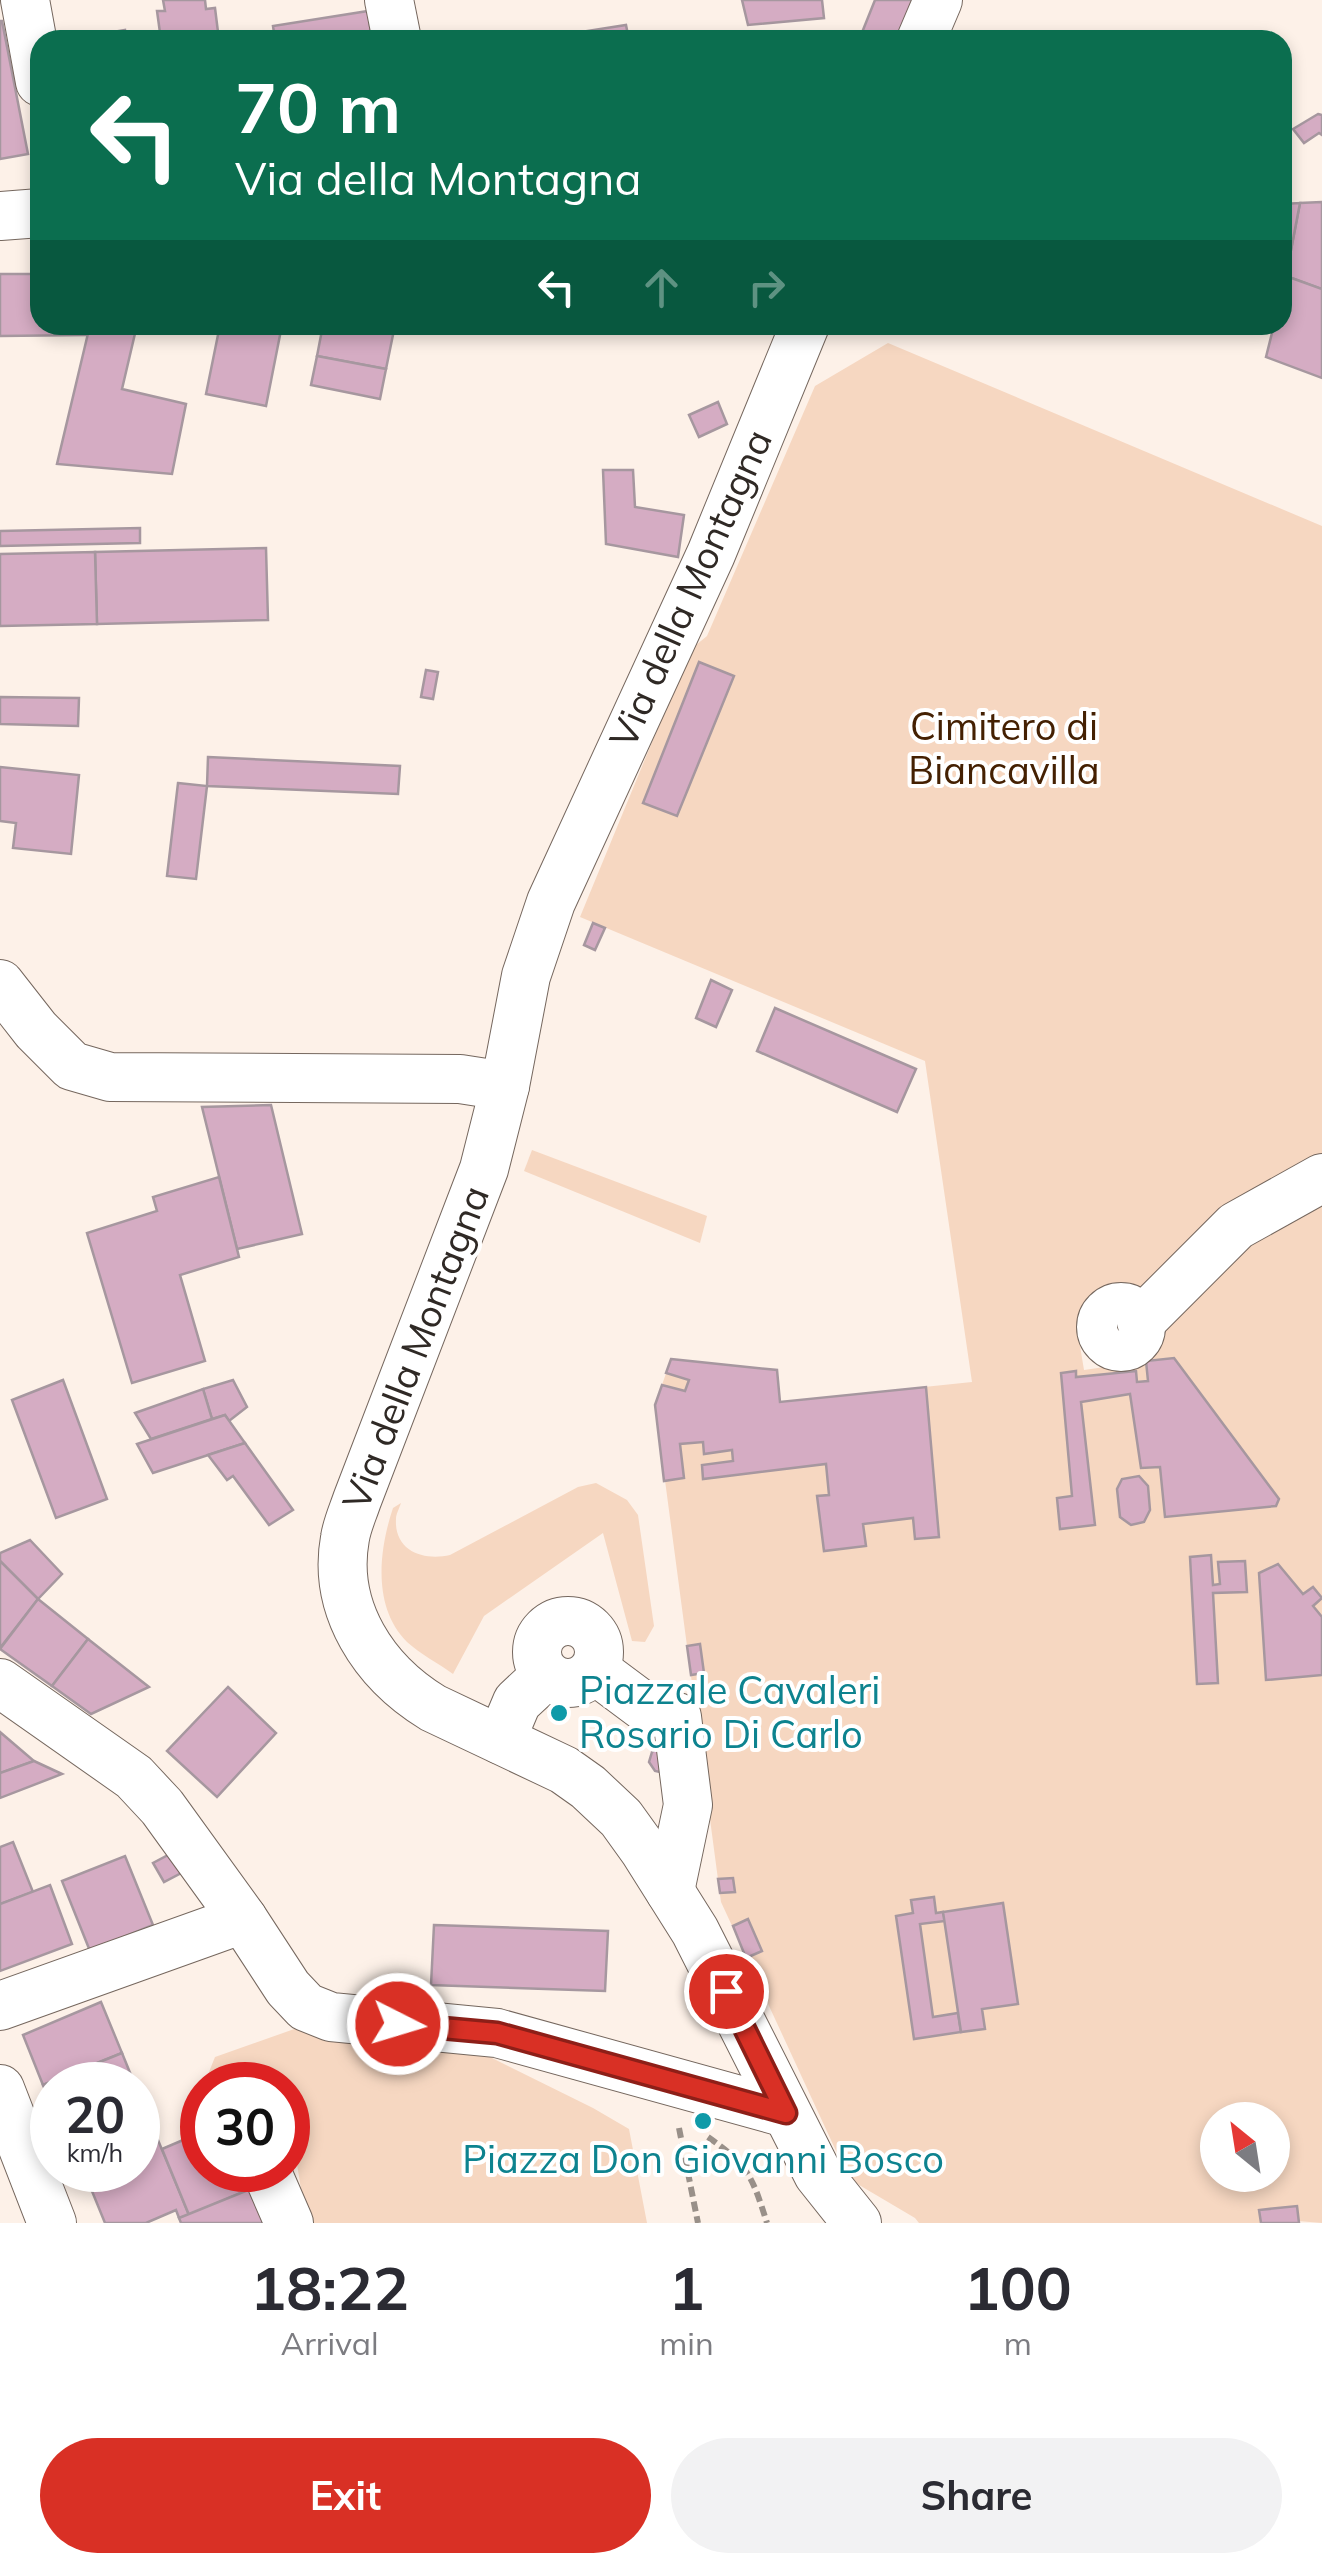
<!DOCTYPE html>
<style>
:root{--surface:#fff;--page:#f2f2f3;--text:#2b2b33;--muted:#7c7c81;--accent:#d93025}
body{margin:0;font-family:Mulish,sans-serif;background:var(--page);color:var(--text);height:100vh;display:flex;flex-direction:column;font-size:38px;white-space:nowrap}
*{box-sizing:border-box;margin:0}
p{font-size:32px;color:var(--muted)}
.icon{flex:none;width:55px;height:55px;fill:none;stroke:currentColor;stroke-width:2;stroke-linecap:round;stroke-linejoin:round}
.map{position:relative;height:2223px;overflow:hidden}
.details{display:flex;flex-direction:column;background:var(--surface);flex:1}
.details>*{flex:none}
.hud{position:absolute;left:30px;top:30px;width:1262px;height:305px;border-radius:30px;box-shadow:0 5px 15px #0003;background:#0b6e4f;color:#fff;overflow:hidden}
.needle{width:65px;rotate:330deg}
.buttons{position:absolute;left:1200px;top:2102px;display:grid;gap:20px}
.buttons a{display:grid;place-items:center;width:90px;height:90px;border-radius:50%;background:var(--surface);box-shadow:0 5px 15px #0003;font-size:50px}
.speed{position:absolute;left:30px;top:2062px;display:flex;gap:20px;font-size:50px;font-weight:700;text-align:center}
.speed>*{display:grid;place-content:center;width:130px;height:130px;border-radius:50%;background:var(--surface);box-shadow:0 5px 15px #0003;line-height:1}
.speed small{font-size:25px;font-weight:400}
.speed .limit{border:15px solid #d22;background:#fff;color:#111}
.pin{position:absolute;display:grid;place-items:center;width:85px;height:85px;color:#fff;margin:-42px;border:5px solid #fff;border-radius:50%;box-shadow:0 2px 10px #0007}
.me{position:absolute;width:110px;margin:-55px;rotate:95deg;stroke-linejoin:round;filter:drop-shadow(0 0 8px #0008)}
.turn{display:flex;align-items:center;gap:35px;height:210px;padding:0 40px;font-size:45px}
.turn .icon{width:130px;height:130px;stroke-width:2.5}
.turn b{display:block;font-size:70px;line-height:85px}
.lanes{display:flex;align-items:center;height:95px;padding:0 40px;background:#0003;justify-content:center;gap:50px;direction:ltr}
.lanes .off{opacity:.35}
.eta{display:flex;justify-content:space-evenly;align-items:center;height:170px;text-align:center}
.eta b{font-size:60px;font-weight:700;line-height:70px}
.primary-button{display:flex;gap:20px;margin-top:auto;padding:20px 40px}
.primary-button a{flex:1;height:115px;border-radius:60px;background:var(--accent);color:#fff;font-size:40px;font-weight:700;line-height:115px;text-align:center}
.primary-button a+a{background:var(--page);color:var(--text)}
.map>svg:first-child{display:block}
.green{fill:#f6d7c1;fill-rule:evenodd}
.building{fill:#d5acc3;stroke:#a6979f;stroke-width:2.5}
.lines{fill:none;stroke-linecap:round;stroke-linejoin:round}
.minor-casing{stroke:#75675e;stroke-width:50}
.path{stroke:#999089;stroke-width:6;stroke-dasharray:10 5;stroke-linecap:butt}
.minor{stroke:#fff;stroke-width:48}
.route-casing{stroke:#8d1f18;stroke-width:25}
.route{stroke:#d93025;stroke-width:18}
.culture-dot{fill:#0f9aa8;stroke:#fff;stroke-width:4}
.labels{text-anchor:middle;stroke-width:8;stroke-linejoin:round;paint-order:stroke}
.street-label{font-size:38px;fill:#2f2925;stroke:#fff}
.park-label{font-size:38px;fill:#442002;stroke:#fff}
.culture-label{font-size:38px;fill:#0d838f;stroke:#fff;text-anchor:start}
</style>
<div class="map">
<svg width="1322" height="2223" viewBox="0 0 1322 2223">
<rect width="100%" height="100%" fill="#fdf1e8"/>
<g class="green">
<path d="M888,343l434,183v639l-182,132c-20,-7 -44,-4 -50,21 -2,6 -1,12 -2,18l-9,4 5,30 62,-9 12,-32 88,-93 76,-43v1030l-24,-2 -2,-15 -37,4 2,13h-342l-4,-5 -66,-39 -128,-277 -66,-497 16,-46 106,11 3,32 192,-20 -47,-321 -345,-144 110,-267 17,-14 108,-250zM1218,2120h54v55h-54z"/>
<polygon points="532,1150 707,1216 700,1243 524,1171"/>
<path d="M596,1483l31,17 11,15 16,111 -9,16 -13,-1 -29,-108 -119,83 -31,58c-15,-11 -33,-20 -46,-32 -35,-35 -28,-92 -14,-134l8,-5c-2,6 -5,11 -5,16 -2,33 29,42 54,36l128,-68z"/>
<polygon points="300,2027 488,2056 593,2108 629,2129 647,2223 311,2223 303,2202 297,2164 288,2142 288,2085 214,2085 209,2072 215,2057"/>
</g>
<g class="building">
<polygon points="163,0 205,0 206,9 215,8 219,40 161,40 157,11 165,11"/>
<polygon points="742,0 822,0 824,18 748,25"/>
<polygon points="875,0 914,0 898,40 859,40"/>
<polygon points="368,11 372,40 275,40 273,26"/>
<polygon points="0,21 2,21 28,154 0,159"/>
<polygon points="626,25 629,40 568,40 568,34"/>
<polygon points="125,30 126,40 71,40 71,39"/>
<polygon points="1318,114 1322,115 1322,135 1319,133 1304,143 1293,129"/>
<polygon points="1322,202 1322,289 1286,276 1300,203"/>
<polygon points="1300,203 1286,276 1282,289 1282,204"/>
<polygon points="0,274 40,274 40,325 90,325 88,335 0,336"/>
<polygon points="1286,276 1322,289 1322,378 1266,357 1274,325 1282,325 1282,289"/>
<polygon points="90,325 137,325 122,389 186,404 172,474 57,464"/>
<polygon points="220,325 282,325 266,406 206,394"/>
<polygon points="323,325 395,325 386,369 317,356"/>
<polygon points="317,356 386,369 380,399 311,385"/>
<polygon points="718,402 727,424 699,437 689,415"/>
<polygon points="603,470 633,470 635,507 684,515 678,557 606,544"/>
<polygon points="140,528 140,543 0,546 0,531"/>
<polygon points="266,548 268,620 97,624 95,552"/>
<polygon points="95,552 97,624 0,626 0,554"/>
<polygon points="699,662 734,676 677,816 643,803"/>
<polygon points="426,670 438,672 433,699 421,697"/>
<polygon points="0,697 79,698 78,726 0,724"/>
<polygon points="208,757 400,766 398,794 207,786"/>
<polygon points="0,767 79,775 71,854 13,848 16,823 0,821"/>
<polygon points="178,783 207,786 196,879 167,876"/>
<polygon points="593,923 605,928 595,950 584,945"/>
<polygon points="711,980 732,990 716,1027 696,1018"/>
<polygon points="775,1008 916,1069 897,1112 757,1051"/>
<polygon points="271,1105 302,1234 237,1249 202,1107"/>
<polygon points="219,1177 239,1257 180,1275 205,1361 132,1383 87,1233 157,1211 153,1197"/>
<polygon points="1174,1358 1279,1499 1276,1506 1165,1517 1160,1467 1141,1468 1130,1394 1081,1402 1095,1525 1060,1529 1057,1498 1072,1496 1061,1373 1076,1371 1076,1377 1136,1371 1137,1382 1148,1381 1146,1361"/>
<polygon points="671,1359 777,1370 780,1402 926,1387 939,1537 915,1539 913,1518 863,1524 866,1546 824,1551 817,1496 829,1495 826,1464 703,1479 702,1465 733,1461 732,1450 704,1454 703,1442 680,1444 684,1478 664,1481 655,1405 662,1385 685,1391 689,1380 666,1373"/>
<polygon points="63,1380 107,1499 56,1518 12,1400"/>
<polygon points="233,1380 247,1407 229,1421 225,1415 212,1419 203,1389"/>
<polygon points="203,1389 212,1419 151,1439 135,1413"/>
<polygon points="225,1415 245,1443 153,1473 137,1444"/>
<polygon points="245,1443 293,1510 269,1525 233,1476 227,1480 208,1455"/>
<polygon points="1139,1476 1148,1486 1150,1510 1144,1522 1131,1525 1120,1517 1117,1489 1122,1479"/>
<polygon points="30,1540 62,1574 38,1599 0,1561 0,1553"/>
<polygon points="1211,1555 1213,1585 1220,1584 1218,1562 1245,1561 1247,1592 1213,1593 1218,1683 1197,1684 1190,1557"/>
<polygon points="0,1561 38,1599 0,1648"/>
<polygon points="1278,1564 1303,1594 1313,1587 1322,1598 1313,1606 1322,1617 1322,1675 1266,1680 1259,1573"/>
<polygon points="38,1599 88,1639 52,1686 0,1649"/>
<polygon points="88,1639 149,1687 91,1714 52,1686"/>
<polygon points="700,1644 704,1673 691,1675 687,1646"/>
<polygon points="228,1687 276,1733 217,1797 167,1751"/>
<polygon points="0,1732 34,1761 0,1773"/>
<polygon points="661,1747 664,1773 655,1771 649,1762 652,1752"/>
<polygon points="34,1761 62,1774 0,1798 0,1773"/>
<polygon points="13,1842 33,1892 0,1904 0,1847"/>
<polygon points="170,1854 187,1870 164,1882 153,1863"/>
<polygon points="125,1856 153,1925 90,1951 62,1881"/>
<polygon points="733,1878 735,1892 720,1893 718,1879"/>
<polygon points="50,1885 72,1944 0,1971 0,1904"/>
<polygon points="934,1897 936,1913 943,1912 945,1921 920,1924 933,2017 958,2013 961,2032 914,2039 896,1916 913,1913 911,1900"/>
<polygon points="1003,1903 1018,2004 982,2009 985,2029 961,2032 943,1912"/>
<polygon points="748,1919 762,1951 746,1958 733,1926"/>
<polygon points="434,1925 608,1931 605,1991 431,1985"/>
<polygon points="101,2002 122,2053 43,2085 23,2035"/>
<polygon points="122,2053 135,2085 52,2085 52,2108 43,2085"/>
<polygon points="153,2128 189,2215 179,2218 176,2210 146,2223 105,2223 85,2174 96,2170 138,2170 138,2135"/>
<polygon points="202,2132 202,2170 245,2170 253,2188 189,2215 162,2149"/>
<polygon points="253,2188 267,2223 181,2223 179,2218"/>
<polygon points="1297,2206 1299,2223 1261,2223 1259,2210"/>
</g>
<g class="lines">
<g class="minor-casing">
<g id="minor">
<polyline points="25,0 40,82"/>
<polyline points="389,0 397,40"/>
<polyline points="921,40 938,0"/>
<polyline points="0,216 40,213"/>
<path d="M805,325l-94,229 -160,348 -25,74 -21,110 -21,83 -127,331c-4,12 -10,25 -12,38 -13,71 29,134 88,170l131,62 24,17 33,31 23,32 51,81 123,243 39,49"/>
<polyline points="0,984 36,1030 72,1066 110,1077 460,1079 505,1086"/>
<circle cx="1121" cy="1327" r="20"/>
<polyline points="1141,1321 1236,1226 1322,1178"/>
<circle cx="568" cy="1652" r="31"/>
<polyline points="595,1670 650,1711 677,1717 688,1805 670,1891"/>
<polyline points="0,1683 134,1777 162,1807 243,1919 288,1988 306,2007 331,2017 497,2033 786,2113"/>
<polyline points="501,1740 517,1702 546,1675"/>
<polyline points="0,2006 243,1919"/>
<polyline points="0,2089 52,2223"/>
<polyline points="266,2170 289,2223"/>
</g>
</g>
<g class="path">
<polyline points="679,2128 698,2223"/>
<path d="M708,2137c41,29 44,39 59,86"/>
</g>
<use href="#minor" class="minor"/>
</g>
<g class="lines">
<g class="route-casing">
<polyline id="route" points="398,2024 497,2033 786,2113 726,1991"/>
</g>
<use href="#route" class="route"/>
</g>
<g class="culture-dot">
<circle cx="559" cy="1713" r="10"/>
<circle cx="703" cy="2121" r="10"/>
</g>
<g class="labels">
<g class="street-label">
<text transform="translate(691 589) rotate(-66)" y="13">Via della Montagna</text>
<text transform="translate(416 1348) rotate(-69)" y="13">Via della Montagna</text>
</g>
<g class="park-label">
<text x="1004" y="740">Cimitero di<tspan x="1004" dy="44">Biancavilla</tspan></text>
</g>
<g class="culture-label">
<text x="579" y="1704">Piazzale Cavaleri<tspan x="579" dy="44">Rosario Di Carlo</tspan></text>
<text x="703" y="2173" text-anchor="middle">Piazza Don Giovanni Bosco</text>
</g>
</g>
</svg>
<div class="buttons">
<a><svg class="needle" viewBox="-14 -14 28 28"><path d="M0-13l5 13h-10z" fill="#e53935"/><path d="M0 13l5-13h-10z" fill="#7c7c81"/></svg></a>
</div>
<div class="speed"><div>20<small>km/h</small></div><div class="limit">30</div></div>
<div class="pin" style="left:726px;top:1991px;background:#d93025"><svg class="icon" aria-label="arrive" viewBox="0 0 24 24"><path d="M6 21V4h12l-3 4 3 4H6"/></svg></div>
<svg class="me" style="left:398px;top:2024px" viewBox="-20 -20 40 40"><circle r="17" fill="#d93025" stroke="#fff" stroke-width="3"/><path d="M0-11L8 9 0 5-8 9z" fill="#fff"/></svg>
<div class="hud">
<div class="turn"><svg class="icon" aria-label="left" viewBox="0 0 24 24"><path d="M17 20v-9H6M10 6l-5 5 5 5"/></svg><div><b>70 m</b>Via della Montagna</div></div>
<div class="lanes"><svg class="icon" aria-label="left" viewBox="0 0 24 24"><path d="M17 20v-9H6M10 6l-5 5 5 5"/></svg><svg class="icon off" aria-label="ahead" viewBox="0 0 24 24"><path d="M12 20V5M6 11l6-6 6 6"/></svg><svg class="icon off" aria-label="right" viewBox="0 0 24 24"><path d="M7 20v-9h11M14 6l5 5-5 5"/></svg></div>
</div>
</div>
<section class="details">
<div class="eta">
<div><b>18:22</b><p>Arrival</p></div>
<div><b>1</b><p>min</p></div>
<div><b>100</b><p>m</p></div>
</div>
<div class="primary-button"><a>Exit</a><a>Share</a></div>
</section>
